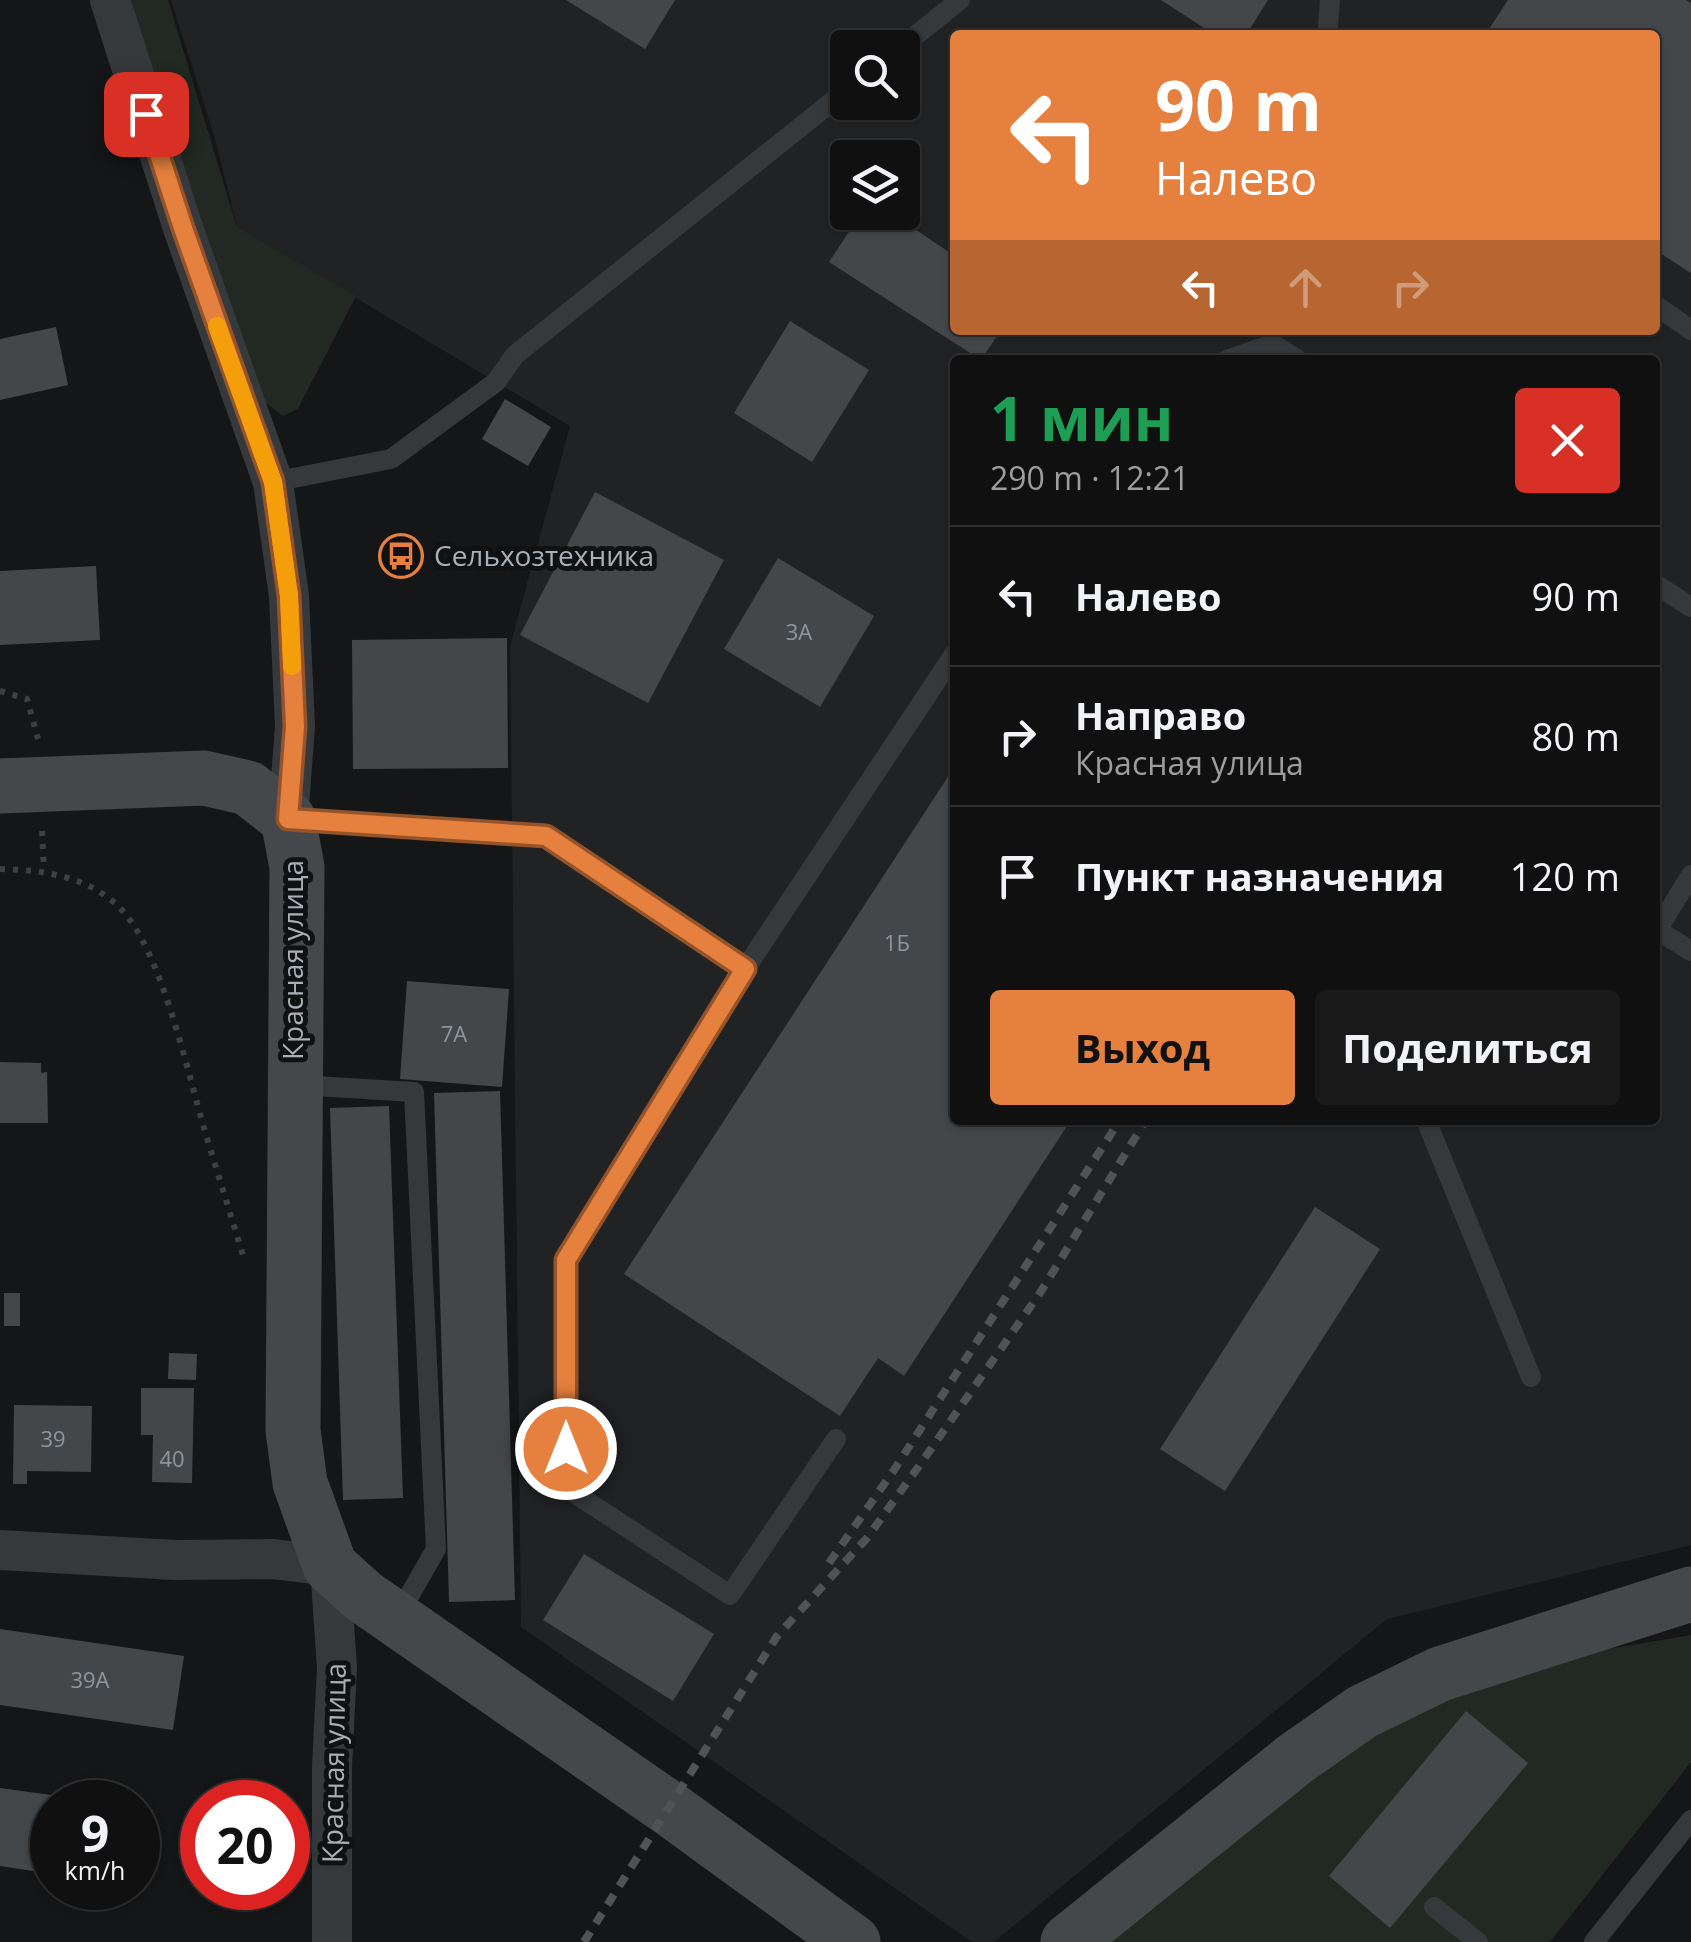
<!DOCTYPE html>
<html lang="ru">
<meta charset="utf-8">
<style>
:root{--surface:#101011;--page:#19191a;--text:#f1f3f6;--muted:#9c9d9f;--line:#303031;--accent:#e5803f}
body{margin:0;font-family:"Open Sans",sans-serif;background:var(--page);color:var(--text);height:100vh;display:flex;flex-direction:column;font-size:38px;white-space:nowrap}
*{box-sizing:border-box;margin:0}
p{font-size:32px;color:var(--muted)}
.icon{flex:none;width:55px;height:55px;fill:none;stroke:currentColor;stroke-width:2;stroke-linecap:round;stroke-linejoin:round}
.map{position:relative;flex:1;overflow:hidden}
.drawer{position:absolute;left:950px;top:355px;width:710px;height:770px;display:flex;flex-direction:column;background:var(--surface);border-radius:10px;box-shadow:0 2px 8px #0004,0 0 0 2px var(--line)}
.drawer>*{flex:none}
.guide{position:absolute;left:950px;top:30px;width:710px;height:305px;border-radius:10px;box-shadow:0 2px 8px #0004,0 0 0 2px var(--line);background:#e5803f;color:#fff;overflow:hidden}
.buttons{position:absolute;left:830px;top:30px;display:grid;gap:20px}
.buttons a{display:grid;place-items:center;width:90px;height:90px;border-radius:10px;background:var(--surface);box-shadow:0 2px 8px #0004,0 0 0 2px var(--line);font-size:50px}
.speed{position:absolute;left:30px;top:1780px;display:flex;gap:20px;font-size:50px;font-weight:700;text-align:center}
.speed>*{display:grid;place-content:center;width:130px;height:130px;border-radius:50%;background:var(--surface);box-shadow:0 2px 8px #0004,0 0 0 2px var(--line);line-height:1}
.speed small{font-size:25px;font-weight:400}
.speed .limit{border:15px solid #d22;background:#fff;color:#111}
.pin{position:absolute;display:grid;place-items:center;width:85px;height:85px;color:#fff;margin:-42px;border-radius:20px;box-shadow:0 5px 15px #0006}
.me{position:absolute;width:110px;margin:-55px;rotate:0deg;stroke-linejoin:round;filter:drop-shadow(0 0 8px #0008)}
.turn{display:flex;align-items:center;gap:35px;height:210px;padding:0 40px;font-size:45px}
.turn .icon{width:130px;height:130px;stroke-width:2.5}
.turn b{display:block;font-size:70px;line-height:85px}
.lanes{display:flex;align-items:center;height:95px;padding:0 40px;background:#0003;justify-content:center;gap:50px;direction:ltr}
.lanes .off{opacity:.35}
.round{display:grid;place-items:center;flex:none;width:105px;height:105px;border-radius:10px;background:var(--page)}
.head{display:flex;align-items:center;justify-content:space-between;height:170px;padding:0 40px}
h1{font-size:60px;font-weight:700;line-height:75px;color:#1e9e55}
.primary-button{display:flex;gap:20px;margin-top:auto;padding:20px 40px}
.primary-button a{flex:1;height:115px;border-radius:10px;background:var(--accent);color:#111;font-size:40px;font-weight:700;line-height:115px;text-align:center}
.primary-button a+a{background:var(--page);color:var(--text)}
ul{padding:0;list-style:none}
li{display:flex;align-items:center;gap:30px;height:140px;padding:0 40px;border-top:2px solid var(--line)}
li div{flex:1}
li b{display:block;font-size:38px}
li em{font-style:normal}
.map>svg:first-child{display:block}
.built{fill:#212224;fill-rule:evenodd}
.green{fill:#222922}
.building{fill:#44474a}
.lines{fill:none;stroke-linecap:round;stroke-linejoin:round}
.path{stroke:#3c4042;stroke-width:6;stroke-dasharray:5 8;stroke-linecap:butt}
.lane{stroke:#36393b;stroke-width:20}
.street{stroke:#36393b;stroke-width:40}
.secondary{stroke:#45484b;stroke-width:55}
.rail{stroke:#505356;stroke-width:8;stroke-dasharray:12 10;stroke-linecap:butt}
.route-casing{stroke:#955329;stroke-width:25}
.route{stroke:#e5803f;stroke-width:18}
.slow{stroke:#f59e0b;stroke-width:18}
.labels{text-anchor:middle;stroke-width:10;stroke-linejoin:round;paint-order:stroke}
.number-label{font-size:22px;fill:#8f969b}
.poi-label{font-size:28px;fill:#a8b0b6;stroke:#101112;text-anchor:start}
.street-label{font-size:28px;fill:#a8b0b6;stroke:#101112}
</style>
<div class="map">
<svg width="1691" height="1942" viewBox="0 0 1691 1942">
<rect width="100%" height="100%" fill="#151617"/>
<path class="built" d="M171,0h1520v1545l-304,74 -393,323h-22l-451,-315 -11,-981 60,-220 -333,-199 -21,-85zM955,35h700v295h-700zM848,48h54v54h-54zM848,158h54v54h-54zM955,360h700v760h-700z"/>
<g class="green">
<polygon points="127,0 168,0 237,227 356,296 298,409 283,416 261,399"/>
<polygon points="1691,1635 1691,1762 1550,1942 1102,1942 1376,1721 1520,1664"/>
</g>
<g class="building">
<polygon points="566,0 675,0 645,49"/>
<polygon points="1161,0 1268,0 1246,35 1215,35"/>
<polygon points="1508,0 1686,0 1691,3 1691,273 1655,250 1655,35 1485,35"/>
<polygon points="862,212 889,212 955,256 955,330 1001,330 981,360 829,262"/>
<polygon points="790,321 869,370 812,462 734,413"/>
<polygon points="56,327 68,385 0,400 0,339"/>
<polygon points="505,399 551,427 528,466 482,439"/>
<polygon points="595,492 724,560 648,703 520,635"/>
<polygon points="778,558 874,616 820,707 724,649"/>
<polygon points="96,566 100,640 0,645 0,571"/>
<polygon points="507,638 508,768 353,769 352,640"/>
<polygon points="955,766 955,1120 1071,1120 904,1376 878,1358 840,1416 624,1274"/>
<polygon points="407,981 509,989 502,1087 400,1079"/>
<polygon points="0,1062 41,1063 41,1073 47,1072 48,1123 0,1123"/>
<polygon points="500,1091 515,1600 449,1602 434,1093"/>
<polygon points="389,1106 403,1498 343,1500 330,1108"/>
<polygon points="1315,1207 1380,1249 1225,1491 1160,1449"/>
<rect x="4" y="1293" width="16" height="33"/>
<polygon points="169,1353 197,1354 196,1380 168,1379"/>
<polygon points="141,1388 194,1388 192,1483 152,1482 153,1435 141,1435"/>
<polygon points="14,1405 92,1406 91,1472 27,1471 27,1484 13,1484"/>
<polygon points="584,1554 714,1634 673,1701 543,1620"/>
<polygon points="0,1629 184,1656 173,1730 0,1705"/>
<polygon points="1466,1711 1528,1763 1390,1928 1329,1876"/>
<polygon points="0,1788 87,1800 52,1802 52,1874 0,1866"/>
<polygon points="138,1807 153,1810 142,1887 138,1886"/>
</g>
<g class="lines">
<g class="path">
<polyline points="0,691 27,699 38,739"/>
<polyline points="42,831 44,870"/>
<path d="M0,869c43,1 88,7 120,39 41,41 67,162 84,220 13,44 27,87 40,131"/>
</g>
<g class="lane">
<polyline points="1327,35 1330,0"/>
<polyline points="900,48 960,0"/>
<polyline points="1655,305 1691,330"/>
<polyline points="1227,360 1273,344 1298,360"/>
<polyline points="273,482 391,459 496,382 515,355 848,89"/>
<polyline points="1655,584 1691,607"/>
<polyline points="290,819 546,836 745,969 955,653"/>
<polyline points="1691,875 1657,930 1691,951"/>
<polyline points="745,969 566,1260 565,1487 730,1595 836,1439"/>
<polyline points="299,1085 414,1092 436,1549 397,1617"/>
<polyline points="1426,1120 1531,1377"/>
<polyline points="1434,1907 1478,1942"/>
<polyline points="1594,1942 1691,1820"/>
</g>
<g class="street">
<polyline points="110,0 183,228 273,482 289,596 295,726 288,819"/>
<polyline points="0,1550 175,1560 273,1559 330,1566 337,1668 332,1766 332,1942"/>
</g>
<g class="secondary">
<polyline points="0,786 204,778 248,788 288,819 297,867 293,1430 300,1483 330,1566 363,1596 670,1809 853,1942"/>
<polyline points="1068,1942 1295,1759 1362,1712 1440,1674 1691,1594"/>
</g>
<g class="rail">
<polyline points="829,1563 894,1470 1120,1120"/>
<polyline points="584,1942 777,1636 867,1538 919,1466 1040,1293 1146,1120"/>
</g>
</g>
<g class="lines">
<g class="route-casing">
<polyline id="route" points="146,114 183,228 273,482 289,596 295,726 288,819 546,836 745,969 566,1260 566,1449"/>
</g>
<use href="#route" class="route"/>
<polyline class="slow" points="217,326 273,482 289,596 292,666"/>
</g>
<defs>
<g id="bus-ring" transform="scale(2.25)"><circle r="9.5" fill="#101112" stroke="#e5803f" stroke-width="1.5"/><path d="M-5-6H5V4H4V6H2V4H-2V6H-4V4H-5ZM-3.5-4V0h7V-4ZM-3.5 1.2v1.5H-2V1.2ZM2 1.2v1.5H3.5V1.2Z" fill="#e5803f"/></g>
</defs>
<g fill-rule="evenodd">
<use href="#bus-ring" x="401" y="556"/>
</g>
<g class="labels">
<g class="number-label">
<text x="799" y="640">3А</text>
<text x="897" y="951">1Б</text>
<text x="454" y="1042">7А</text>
<text x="53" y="1447">39</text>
<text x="172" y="1467">40</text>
<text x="90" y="1688">39А</text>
</g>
<g class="poi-label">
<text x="434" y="566">Сельхозтехника</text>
</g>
<g class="street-label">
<text transform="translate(293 960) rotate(-90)" y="10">Красная улица</text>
<text transform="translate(334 1763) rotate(-89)" y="10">Красная улица</text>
</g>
</g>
</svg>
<div class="buttons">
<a><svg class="icon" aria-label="search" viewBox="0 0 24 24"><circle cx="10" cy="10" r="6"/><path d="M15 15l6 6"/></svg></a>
<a><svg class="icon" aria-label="layers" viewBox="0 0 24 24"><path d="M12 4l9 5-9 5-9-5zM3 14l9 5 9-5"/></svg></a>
</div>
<div class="speed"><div>9<small>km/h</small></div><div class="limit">20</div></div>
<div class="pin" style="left:146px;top:114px;background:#d93025"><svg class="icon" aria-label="arrive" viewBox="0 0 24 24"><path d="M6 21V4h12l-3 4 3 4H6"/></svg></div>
<svg class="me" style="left:566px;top:1449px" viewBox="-20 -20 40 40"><circle r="17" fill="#e5803f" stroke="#fff" stroke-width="3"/><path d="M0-11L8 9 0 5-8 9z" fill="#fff"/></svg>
<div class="guide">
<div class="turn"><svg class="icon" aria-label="left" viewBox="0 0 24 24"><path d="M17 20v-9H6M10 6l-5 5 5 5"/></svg><div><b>90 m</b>Налево</div></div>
<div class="lanes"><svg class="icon" aria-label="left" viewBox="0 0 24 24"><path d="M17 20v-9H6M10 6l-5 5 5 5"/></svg><svg class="icon off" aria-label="ahead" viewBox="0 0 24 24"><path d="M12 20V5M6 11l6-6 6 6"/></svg><svg class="icon off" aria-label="right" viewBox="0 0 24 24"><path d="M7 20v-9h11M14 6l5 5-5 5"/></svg></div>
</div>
<section class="drawer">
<div class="head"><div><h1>1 мин</h1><p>290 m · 12:21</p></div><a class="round" style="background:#d93025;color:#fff"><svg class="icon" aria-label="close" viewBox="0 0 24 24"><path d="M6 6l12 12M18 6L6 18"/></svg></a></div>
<ul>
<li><svg class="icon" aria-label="left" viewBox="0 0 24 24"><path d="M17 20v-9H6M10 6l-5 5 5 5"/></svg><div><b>Налево</b></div><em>90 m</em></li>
<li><svg class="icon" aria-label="right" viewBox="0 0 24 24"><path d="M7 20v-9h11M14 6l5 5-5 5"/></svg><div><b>Направо</b><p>Красная улица</p></div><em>80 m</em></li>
<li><svg class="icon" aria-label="arrive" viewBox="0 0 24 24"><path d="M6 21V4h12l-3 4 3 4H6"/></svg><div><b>Пункт назначения</b></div><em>120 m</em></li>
</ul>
<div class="primary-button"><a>Выход</a><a>Поделиться</a></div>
</section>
</div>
